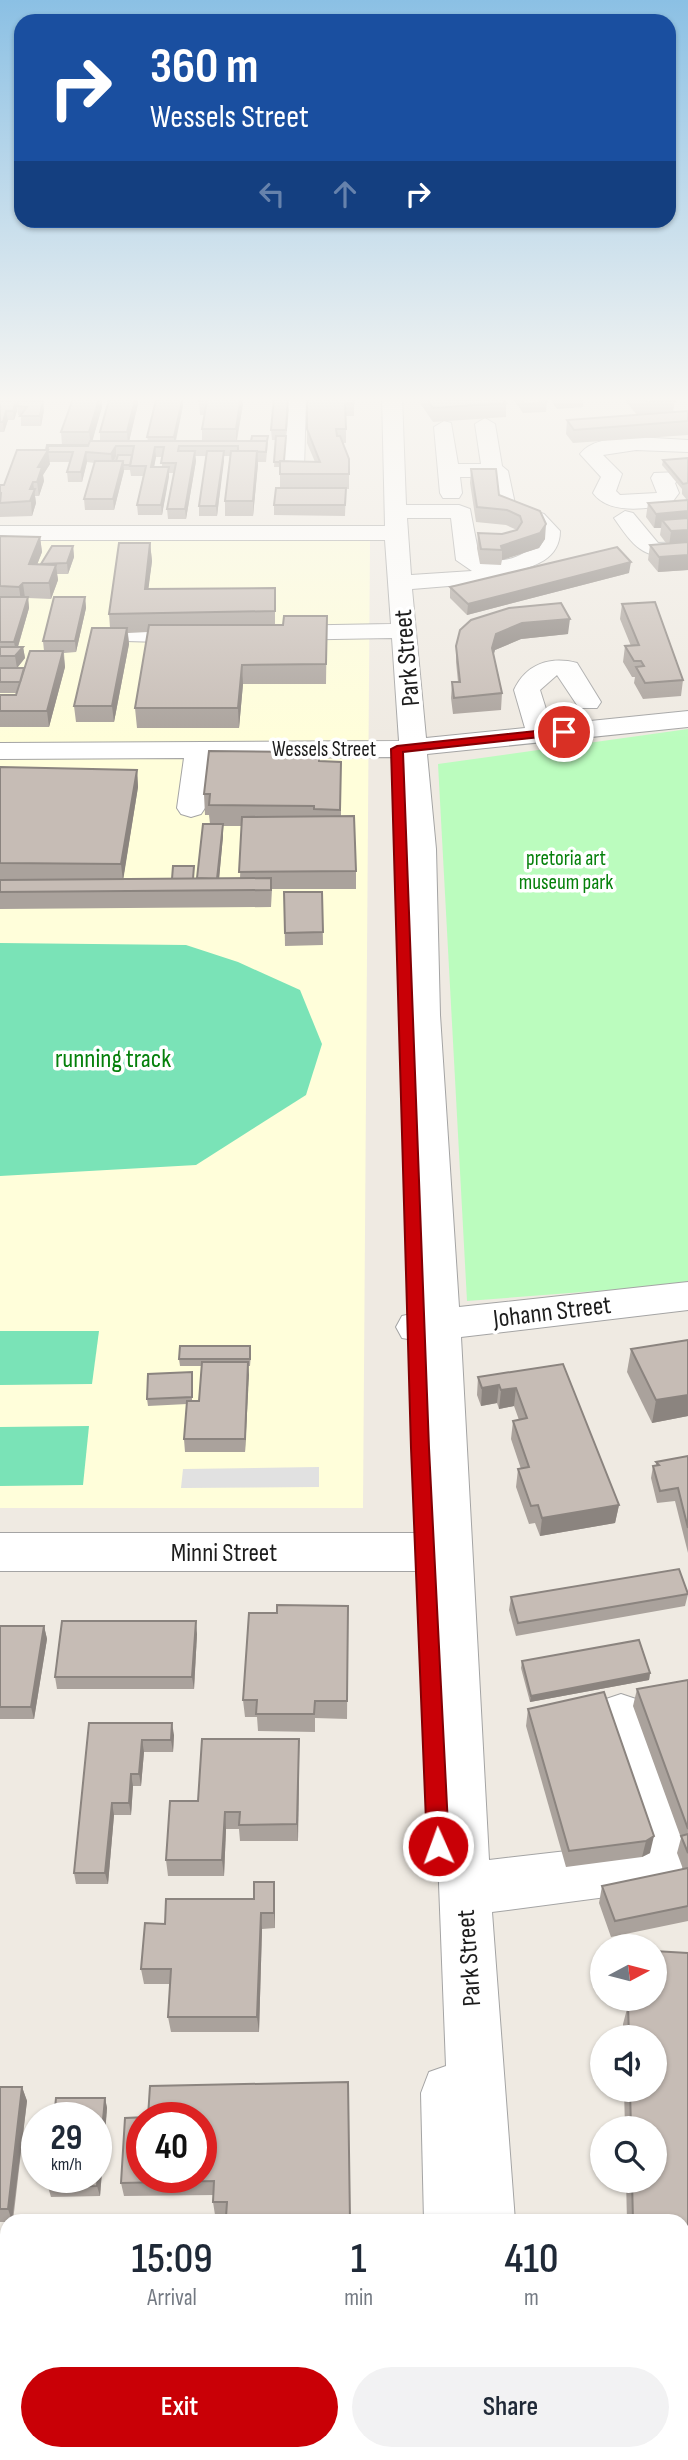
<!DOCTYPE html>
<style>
:root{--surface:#fff;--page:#f2f2f3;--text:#1f2937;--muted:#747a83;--accent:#c90006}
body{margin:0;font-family:"Sofia Sans Condensed",sans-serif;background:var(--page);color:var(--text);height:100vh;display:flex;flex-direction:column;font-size:26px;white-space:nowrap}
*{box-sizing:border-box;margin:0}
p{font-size:23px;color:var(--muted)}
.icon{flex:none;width:38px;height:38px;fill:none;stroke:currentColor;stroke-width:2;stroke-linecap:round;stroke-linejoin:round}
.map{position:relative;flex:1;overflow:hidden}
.side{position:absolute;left:0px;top:2214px;width:690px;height:247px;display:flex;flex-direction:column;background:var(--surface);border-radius:21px 21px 0 0;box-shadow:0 2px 5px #0004}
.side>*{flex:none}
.hud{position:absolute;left:14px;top:14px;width:662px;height:214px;border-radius:21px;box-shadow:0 2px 5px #0004;background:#1a4fa0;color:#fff;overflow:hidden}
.needle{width:46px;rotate:83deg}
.buttons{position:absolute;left:590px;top:1934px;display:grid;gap:14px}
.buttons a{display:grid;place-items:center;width:77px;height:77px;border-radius:50%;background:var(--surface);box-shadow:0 2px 5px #0004;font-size:35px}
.speed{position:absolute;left:21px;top:2102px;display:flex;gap:14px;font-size:35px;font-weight:700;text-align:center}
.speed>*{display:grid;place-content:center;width:91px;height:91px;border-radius:50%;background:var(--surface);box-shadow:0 2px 5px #0004;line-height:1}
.speed small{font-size:18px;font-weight:400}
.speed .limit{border:10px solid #d22;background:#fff;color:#111}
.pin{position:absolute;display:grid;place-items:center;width:60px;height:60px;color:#fff;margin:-30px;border:4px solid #fff;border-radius:50%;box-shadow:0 2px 7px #0007}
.me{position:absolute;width:77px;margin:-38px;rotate:358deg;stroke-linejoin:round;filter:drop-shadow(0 0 5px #0008)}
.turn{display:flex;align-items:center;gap:24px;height:147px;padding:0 21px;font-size:32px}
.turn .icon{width:91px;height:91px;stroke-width:2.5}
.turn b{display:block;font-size:49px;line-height:60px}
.lanes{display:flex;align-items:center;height:66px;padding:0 21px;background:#0003;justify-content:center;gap:35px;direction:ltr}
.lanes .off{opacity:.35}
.eta{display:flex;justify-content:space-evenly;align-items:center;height:119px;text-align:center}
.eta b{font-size:42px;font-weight:600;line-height:49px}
.primary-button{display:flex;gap:14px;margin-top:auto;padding:14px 21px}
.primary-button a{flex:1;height:80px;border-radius:42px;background:var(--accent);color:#fff;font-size:28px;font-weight:600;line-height:80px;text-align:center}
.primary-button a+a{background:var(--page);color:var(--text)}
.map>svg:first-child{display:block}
.education{fill:#fffeda}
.park{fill:#bbfcbe}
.pitch{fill:#7ae3b7}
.parking{fill:#e1e1e1}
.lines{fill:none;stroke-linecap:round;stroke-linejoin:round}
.minor-casing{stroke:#a4a4a4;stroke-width:2}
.minor{fill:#fff;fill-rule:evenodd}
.wall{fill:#aaa29c;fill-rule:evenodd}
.shaded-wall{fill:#8b847f}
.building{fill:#c6bcb5;stroke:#8b847f;stroke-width:2;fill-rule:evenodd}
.route{fill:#c90006;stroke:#830004;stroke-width:2}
.labels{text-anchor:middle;stroke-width:7;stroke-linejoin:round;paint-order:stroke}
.far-street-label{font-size:21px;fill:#1d1d1d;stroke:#fff}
.far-park-label{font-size:21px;fill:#05800b;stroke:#fff}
.street-label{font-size:26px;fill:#1d1d1d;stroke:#fff}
.park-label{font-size:26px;fill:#05800b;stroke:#fff}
</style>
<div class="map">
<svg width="688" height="2460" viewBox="0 0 688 2460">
<rect width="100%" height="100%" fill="#efeae2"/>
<polygon class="education" points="0,541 370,541 363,1508 0,1508"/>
<polygon class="park" points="688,729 688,1284 467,1301 438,764"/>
<g class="pitch">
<polygon points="0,943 186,945 238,962 300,990 322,1044 306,1095 196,1165 0,1176"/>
<polygon points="0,1331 99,1331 92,1384 0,1385"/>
<polygon points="89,1426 83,1485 0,1486 0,1427"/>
</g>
<polygon class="parking" points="319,1467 319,1487 181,1488 183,1469"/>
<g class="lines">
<g class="minor-casing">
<g id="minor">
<polygon points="286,396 306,396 304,470 293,476 282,470"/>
<path d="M382,396h20l4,109h53l11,4 9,47c20,10 44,2 58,-14l1,-9 -10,-9 -31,-11 -9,-36h-28l2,16 -3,5h-16l-3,-5 -6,-66 10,-6 7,2 7,41h23l-6,-40 10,-6 10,6 7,42 6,5 7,33 29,10 16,17c0,28 -26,36 -49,41l3,4 -4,5 -98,8 14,149 99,-10 -11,-38c12,-26 36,-34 63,-27l24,39 -4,6h-18l-22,-33 -17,15 11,35 137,-14v16l-261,27 9,95 4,166 19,292 229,-25v28l-227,27 28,523 147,-17 -40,-127 7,-16 18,-6 18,6 49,137c0,37 -12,43 -44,55l-152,20 23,309h-91l-3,-128 8,-21 17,-6 -19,-495h-427v-38h426l-6,-192 -18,-3 -6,-11 6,-11 17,-4 -13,-297v-166l-6,-92 -188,1 -7,50 -4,6 -10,3 -10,-3 -4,-6 7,-50 -184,1v-16l399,-2 -7,-103 -116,2 -9,-2 -3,-5 3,-5 9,-2 115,-2 -6,-84h-385v-14h385zM407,518h44l5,42 16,11 -61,4z"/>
<path d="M636,437l52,3v12l-52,-2 -33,5 19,19 -6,17 4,4 37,-2 -6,-15 3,-5 26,-1 3,5 -8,6 4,10 -8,11c-24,5 -62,11 -78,-11l8,-16 -21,-23c12,-16 38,-15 56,-17z"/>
<path d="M625,511l8,2 25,30 30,-1v14c-43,3 -50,-3 -74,-38z"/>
<polygon points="134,629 199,629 208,631 211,636 208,641 199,643 125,641 122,636 125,631"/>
<rect x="0" y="2323" width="7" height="64"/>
<rect x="431" y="2454" width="101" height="6"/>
</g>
</g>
<use href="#minor" class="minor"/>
</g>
<g class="wall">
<path d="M74,396h27l1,11 -10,34h8v-9l10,-36h28v8l-9,37h19l-1,-4 36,-41v10l-7,35h26v-12l2,-14h-4l-1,-14 44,3 -6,37h31l-2,21h-8l-5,54h-28v-15l5,-45h-6l-7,60h-18v-10l8,-50h-12l1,5 -10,58h-18l-1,-10 7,-36h-5l-7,42h-24l-1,-10 6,-29h-12l-1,-6h-6l-10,40h-29l-1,-11 11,-36 -8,-1 -5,20h-14l-1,-10 3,-10h-21l1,2 -7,11 1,6 -5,15h-4l1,7 -4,13 -32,1v-32h4l42,-35 16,-5 -1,-13zM156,457h6v10h-8z"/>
<polygon points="307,396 354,399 354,416 346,416 346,443 343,443 349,459 349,489 346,489 345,516 274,515 274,505 280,488 280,467 274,467 276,440 272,440 271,430 289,408 284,461 315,462 307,443"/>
<polygon points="421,396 447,396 450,400 450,396 467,396 467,399 470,399 470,396 501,396 506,403 506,417 433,422 420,403"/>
<polygon points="511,396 542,396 547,402 546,412 523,413"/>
<polygon points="548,396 583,396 584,397 583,407 557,409"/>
<polygon points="600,396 670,396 675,401 673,412 688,411 688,435 573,443 566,434 567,420 637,415 623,398 602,399"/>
<polygon points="0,401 16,401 17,411 14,420 8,420 4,432 0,432"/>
<polygon points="18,401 44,410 41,426 21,426 21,416 18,415 17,406"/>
<polygon points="688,458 688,570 658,572 648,560 650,545 666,543 660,535 661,528 654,528 646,517 648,503 687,500 682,494 682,489 662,465 663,460"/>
<polygon points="471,469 545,539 539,548 502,560 501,565 480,564 477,548 478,533 502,534 517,530 506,525 476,522 470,483"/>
<polygon points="0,536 40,537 42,552 37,565 41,565 73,546 74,557 68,574 57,574 58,580 51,599 28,598 29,608 18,647 23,647 25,658 17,668 0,668"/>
<polygon points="150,543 152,561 148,589 275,588 275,625 283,625 327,616 326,684 243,684 239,728 137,728 135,708 148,632 128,633 129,644 114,722 76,722 74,706 110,628 109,614"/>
<polygon points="629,573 467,615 450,598 450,587"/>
<polygon points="85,597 86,608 76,652 64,653 65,667 49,727 0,727 0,695 16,695 16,693 0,693 0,668 24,668 44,651 43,641"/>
<polygon points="622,604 683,680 681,696 643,699 634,683 635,677 632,677 623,662 625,646 631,646 620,619"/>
<polygon points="509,608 568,634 521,639 495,650 493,656 502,693 501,710 453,714 451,698 452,682 458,682 456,662 456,646"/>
<path d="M296,756l23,5 22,1v54l15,55v18h-84l-1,18 -271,2v-142l137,3 1,17 -15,92h49l22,-6 -1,6h4l13,-55 -1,-9h-4l-1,-21zM223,826h19l-2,52h-21l4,-42z"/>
<polygon points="284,892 322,892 323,945 285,946"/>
<polygon points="688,1340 688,1416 652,1423 627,1372 631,1349"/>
<polygon points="251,1353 250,1366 248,1366 245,1452 185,1452 184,1439 187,1404 148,1406 147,1399 192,1372 192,1401 199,1401 202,1366 180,1366 179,1359"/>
<polygon points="563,1364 619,1505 615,1523 540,1536 535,1523 529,1524 516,1487 518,1469 521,1469 511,1439 513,1421 519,1420 514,1406 499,1409 497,1403 481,1406 477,1395 478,1377"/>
<polygon points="688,1456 688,1553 675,1501 657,1503 651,1478 653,1466 656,1465 656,1462"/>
<polygon points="688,1594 685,1606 516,1636 509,1610 511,1597"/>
<polygon points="348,1606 347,1719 315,1718 315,1732 258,1731 257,1717 245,1717 243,1700 277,1613"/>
<polygon points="0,1626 44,1626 47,1639 34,1719 0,1719"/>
<polygon points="197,1634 194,1689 57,1689 55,1677"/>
<polygon points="522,1661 650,1673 649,1680 530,1702 521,1668"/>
<polygon points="688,1680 688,1921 611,1937 599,1903 602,1886 683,1869 677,1853 681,1838 633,1706 637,1689"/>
<polygon points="604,1692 650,1853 642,1857 566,1867 526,1726 528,1709"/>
<polygon points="89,1723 174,1735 173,1752 144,1752 141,1786 133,1786 131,1815 114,1815 108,1884 76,1884 74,1873"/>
<polygon points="299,1739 298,1841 240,1841 239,1829 226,1829 224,1876 168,1876 166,1860 198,1801"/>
<polygon points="275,1899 275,1928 262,1929 259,2032 171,2032 168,2017 170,1984 144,1984 141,1969 165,1924"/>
<polygon points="654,1951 688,1953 688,2460 621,2460 621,2454 682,2454 682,2221 627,2221 626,2180 654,2180 654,2128 625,2128 624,2090 654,2090 654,2037 623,2037 623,2024 628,2005 645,2000 645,1998 654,1998"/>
<polygon points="0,2087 22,2087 27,2101 13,2221 7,2221 7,2222 0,2222"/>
<polygon points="105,2098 107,2108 100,2196 51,2197 48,2187"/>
<polygon points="125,2118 350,2221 227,2221 227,2215 215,2215 213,2202 214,2195 124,2196 121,2183"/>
</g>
<g class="shaded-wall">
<polygon points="100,396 101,396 102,407 91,446 89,432"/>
<polygon points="136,396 138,396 138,404 128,446 127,432"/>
<polygon points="183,396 183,406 174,447 174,437"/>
<polygon points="241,396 242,396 243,404 236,443 236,429"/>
<polygon points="16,401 17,411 14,420 13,411"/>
<polygon points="43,401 44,410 41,426 40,416"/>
<polygon points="6,411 8,420 4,432 3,422"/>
<polygon points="116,446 116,456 112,464 111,454"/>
<polygon points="155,447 156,457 152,477 151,467"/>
<polygon points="48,450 50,464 43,475 44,481 39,496 37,482 38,467"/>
<polygon points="195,451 196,461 186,519 185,509"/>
<polygon points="224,451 224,461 217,516 216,506"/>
<polygon points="257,451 258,465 253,516 253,501"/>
<polygon points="86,452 87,462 82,482 81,472"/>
<polygon points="123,461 124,471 114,510 113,499"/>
<polygon points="169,467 169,477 162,515 161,505"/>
<polygon points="33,482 36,503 32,516 30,489"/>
<polygon points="688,511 688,525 662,520 661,528 654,528 656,514"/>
<polygon points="546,524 545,539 539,548 502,560 502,550 501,546"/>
<polygon points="688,530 688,544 669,546 671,531"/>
<polygon points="40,537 42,552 31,580 29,564"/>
<polygon points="150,543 152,561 146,608 145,589"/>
<polygon points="73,546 74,557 68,574 67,563"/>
<polygon points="688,555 688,570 658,572 659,557"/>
<polygon points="631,562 629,573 467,615 468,604"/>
<polygon points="56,565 58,580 51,599 49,583"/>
<polygon points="23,583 25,598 21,602 19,587"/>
<polygon points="28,597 29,608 16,653 14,642"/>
<polygon points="85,597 86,608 76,652 75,641"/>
<polygon points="570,619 568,634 521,639 495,650 491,664 492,648 496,634 522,623"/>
<polygon points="127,628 129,644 114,722 112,706"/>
<polygon points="23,647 25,658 17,668 15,656"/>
<polygon points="63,651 65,667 49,727 47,711"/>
<polygon points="242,665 243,684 239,728 238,708"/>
<polygon points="137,770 138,787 123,881 121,864"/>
<polygon points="223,824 223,836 218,891 217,879"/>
<polygon points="248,1362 249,1375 245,1452 245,1439"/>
<polygon points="499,1385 497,1403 481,1406 482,1388"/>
<polygon points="516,1388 514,1406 499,1409 501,1390"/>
<polygon points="688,1395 688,1416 652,1423 656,1400"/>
<polygon points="619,1505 615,1523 540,1536 542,1518"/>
<polygon points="196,1621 197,1634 194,1689 192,1677"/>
<polygon points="44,1626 47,1639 34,1719 31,1707"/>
<polygon points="650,1673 649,1680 530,1702 531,1696"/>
<polygon points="172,1723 174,1735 173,1752 171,1740"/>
<polygon points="299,1739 299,1756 298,1841 297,1824"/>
<polygon points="142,1740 144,1752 141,1786 139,1774"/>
<polygon points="131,1774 133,1786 131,1815 129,1803"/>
<polygon points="112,1803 114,1815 108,1884 105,1873"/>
<polygon points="225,1812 226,1829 224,1876 222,1860"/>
<polygon points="654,1836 650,1853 642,1857 646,1841"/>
<polygon points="274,1882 275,1899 275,1928 274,1913"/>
<polygon points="261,1913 262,1929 259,2032 257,2017"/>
<polygon points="22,2087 27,2101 12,2221 8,2209"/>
<polygon points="105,2098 107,2108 100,2196 97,2186"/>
</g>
<g class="building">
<polygon points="74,396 100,396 89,432 61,432"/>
<polygon points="110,396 136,396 127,432 100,432"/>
<polygon points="157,396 183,396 174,437 147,437"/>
<polygon points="200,396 241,396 236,429 202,429 207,401 199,401"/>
<polygon points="307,396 343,396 343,399 354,399 354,403 345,403 346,429 336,429 337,436 340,436 349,459 349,474 280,474 280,461 320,462 307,429"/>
<polygon points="425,396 447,396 450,400 479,399 477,396 501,396 506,403 433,408"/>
<polygon points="519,396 542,396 547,402 524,404"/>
<polygon points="555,396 583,396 584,397 557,399"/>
<polygon points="641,396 670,396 675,401 647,402"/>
<polygon points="274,398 288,398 286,430 271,430"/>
<polygon points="0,401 16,401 13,411 6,411 3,422 0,422"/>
<polygon points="18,401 43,401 40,416 20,416 27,407 17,406"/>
<polygon points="688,411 688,421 574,430 567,420"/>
<polygon points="252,436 268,436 267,441 251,441"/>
<polygon points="276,436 286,436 284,461 280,461 280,462 274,462"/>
<polygon points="90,441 267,441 266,452 238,451 238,446 179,446 178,451 195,451 185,509 167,509 176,463 161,463 164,447 155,447 151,467 169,467 161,505 137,505 146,466 130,466 134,446 116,446 111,454 86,452 81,472 67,472 73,452 47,452 48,446 88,446"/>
<polygon points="47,445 88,445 48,446 47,450 46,450"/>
<polygon points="17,450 48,450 38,467 42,467 37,482 33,482 30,489 35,489 30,501 0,503 1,493 0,493 0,485 4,485"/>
<polygon points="207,451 224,451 216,506 199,506"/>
<polygon points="231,451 257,451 253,501 225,501"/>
<polygon points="118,455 132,455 130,465 123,465 123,461 116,461"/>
<polygon points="688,458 688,483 683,484 663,460"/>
<polygon points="95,461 123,461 113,499 84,499"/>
<polygon points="471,469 496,469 499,495 540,511 546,524 540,533 501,546 502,550 481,549 478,533 502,534 517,530 522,522 520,516 507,510 477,507"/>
<polygon points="276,488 346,488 345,505 274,505"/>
<polygon points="688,500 688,511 656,514 648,503"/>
<polygon points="688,518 688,530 671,531 662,520"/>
<polygon points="0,536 40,537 29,564 56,565 49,583 23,583 19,587 0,586"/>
<polygon points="688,542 688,555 659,557 650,545"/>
<polygon points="119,543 150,543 145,589 275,588 275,611 109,614"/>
<polygon points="52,546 73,546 67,563 41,564"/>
<polygon points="617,547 631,562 468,604 450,587"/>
<polygon points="0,597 28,597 14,642 0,642"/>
<polygon points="54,597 85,597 75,641 43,641"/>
<polygon points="655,602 683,680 645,683 636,667 644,666 641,661 634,661 625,646 639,645 622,604"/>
<polygon points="561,603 570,619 522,623 496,634 492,648 502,693 454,698 452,682 460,682 456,646 460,630 471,620 509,608"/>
<polygon points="284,616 327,616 326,664 242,665 238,708 135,708 149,625 283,625"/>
<polygon points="92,628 127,628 112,706 74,706"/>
<polygon points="0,647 23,647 15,656 0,656"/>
<polygon points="30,651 63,651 47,711 0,711 0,695 16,695"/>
<polygon points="0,668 24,668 20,682 0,682"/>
<polygon points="209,751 296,752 295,756 319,756 319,761 341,762 340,810 314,809 314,806 209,805 210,794 204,794"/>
<polygon points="0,767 137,770 121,864 0,863"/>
<polygon points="354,816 356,871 239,872 242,817"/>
<polygon points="203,824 223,824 217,879 197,878"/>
<polygon points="173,866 194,866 193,879 172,879"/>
<polygon points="271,878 271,890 0,892 0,880"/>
<polygon points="284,892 322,892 323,932 285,933"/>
<polygon points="688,1340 688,1395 656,1400 631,1349"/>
<polygon points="180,1346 250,1346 250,1359 179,1359"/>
<polygon points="202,1362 248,1362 245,1439 184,1439 187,1401 199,1401"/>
<polygon points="563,1364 619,1505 542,1518 538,1505 531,1506 518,1469 529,1467 513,1421 527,1418 516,1388 501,1390 499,1385 482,1388 478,1377"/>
<polygon points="192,1372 192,1397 147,1399 148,1374"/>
<polygon points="688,1456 688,1528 678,1488 660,1491 653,1466 659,1465 656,1462"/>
<polygon points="679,1569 688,1594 518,1623 511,1597"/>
<polygon points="277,1605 348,1606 347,1701 315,1701 314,1714 256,1714 257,1700 243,1700 249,1613 277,1613"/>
<polygon points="62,1621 196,1621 192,1677 55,1677"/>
<polygon points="0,1626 44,1626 31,1707 0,1707"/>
<polygon points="639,1640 650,1673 531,1696 522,1661"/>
<polygon points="688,1680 688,1829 637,1689"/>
<polygon points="604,1692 654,1836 646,1841 569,1851 528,1709"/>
<polygon points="89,1723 172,1723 171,1740 142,1740 139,1774 131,1774 129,1803 112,1803 105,1873 74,1873"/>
<polygon points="202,1739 299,1739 297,1824 239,1825 240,1812 225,1812 222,1860 166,1860 170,1801 198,1801"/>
<polygon points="688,1834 688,1853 681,1836"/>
<polygon points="688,1868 688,1906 615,1921 602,1886"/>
<polygon points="254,1882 274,1882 274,1913 261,1913 257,2017 168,2017 171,1969 141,1969 145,1923 165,1924 166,1899 254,1899"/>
<polygon points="654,1951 688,1953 688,2460 626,2460 626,2454 682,2454 682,2221 633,2221 632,2180 654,2180 654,2128 631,2128 630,2090 654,2090 654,2037 629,2037 628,2005 648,1998 654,1998"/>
<path d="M348,2082l2,139h-82l1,-5 -43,1 1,-15h-14l1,-21 -93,2 4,-65 23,-1 2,-31zM142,2118h59v59h-59z"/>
<polygon points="0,2087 22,2087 8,2209 0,2209"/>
<polygon points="56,2098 105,2098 97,2186 48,2187 49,2177 96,2177 96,2118 54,2118"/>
</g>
<linearGradient id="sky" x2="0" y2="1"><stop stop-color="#8bc0e4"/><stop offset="0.54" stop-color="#f8f6f2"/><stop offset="1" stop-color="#f8f6f2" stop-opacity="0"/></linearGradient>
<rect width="688" height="740" fill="url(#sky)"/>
<polygon class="route" points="564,728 570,732 568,734 403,752 429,1448 449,1846 446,1853 438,1856 431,1853 427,1846 411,1448 391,749 397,746"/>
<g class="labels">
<g class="far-street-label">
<text x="324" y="756">Wessels Street</text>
</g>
<g class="far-park-label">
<text x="566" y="865">pretoria art<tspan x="566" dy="24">museum park</tspan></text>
</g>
<g class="street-label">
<text transform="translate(406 658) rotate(-95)" y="9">Park Street</text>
<text transform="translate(552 1311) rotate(-7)" y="9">Johann Street</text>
<text x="224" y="1561">Minni Street</text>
<text transform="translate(468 1958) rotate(-94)" y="9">Park Street</text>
</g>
<g class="park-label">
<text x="113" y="1067">running track</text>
</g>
</g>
</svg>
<div class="buttons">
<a><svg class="needle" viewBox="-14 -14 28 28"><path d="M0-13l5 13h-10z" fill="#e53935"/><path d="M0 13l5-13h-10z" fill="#747a83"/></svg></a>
<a><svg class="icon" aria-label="sound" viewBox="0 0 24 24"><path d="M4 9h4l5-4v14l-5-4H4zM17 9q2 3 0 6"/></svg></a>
<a><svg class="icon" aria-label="search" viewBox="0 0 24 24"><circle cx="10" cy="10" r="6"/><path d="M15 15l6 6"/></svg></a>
</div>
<div class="speed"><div>29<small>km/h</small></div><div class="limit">40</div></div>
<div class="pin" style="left:564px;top:732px;background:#d93025"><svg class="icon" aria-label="arrive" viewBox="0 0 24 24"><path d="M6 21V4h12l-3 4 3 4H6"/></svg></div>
<svg class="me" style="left:438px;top:1846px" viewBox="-20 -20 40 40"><circle r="17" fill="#c90006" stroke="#fff" stroke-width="3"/><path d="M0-11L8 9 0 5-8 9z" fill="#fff"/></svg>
<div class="hud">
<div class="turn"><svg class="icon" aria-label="right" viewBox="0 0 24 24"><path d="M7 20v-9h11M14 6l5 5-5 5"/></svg><div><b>360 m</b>Wessels Street</div></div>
<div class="lanes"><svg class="icon off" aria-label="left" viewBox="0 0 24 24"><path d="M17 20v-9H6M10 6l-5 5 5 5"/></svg><svg class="icon off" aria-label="ahead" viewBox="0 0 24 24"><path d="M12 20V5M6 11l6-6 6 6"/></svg><svg class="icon" aria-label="right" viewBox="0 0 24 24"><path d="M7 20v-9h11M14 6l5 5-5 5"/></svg></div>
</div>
<section class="side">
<div class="eta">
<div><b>15:09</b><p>Arrival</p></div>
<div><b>1</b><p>min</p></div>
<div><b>410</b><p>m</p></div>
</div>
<div class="primary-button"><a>Exit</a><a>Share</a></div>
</section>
</div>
